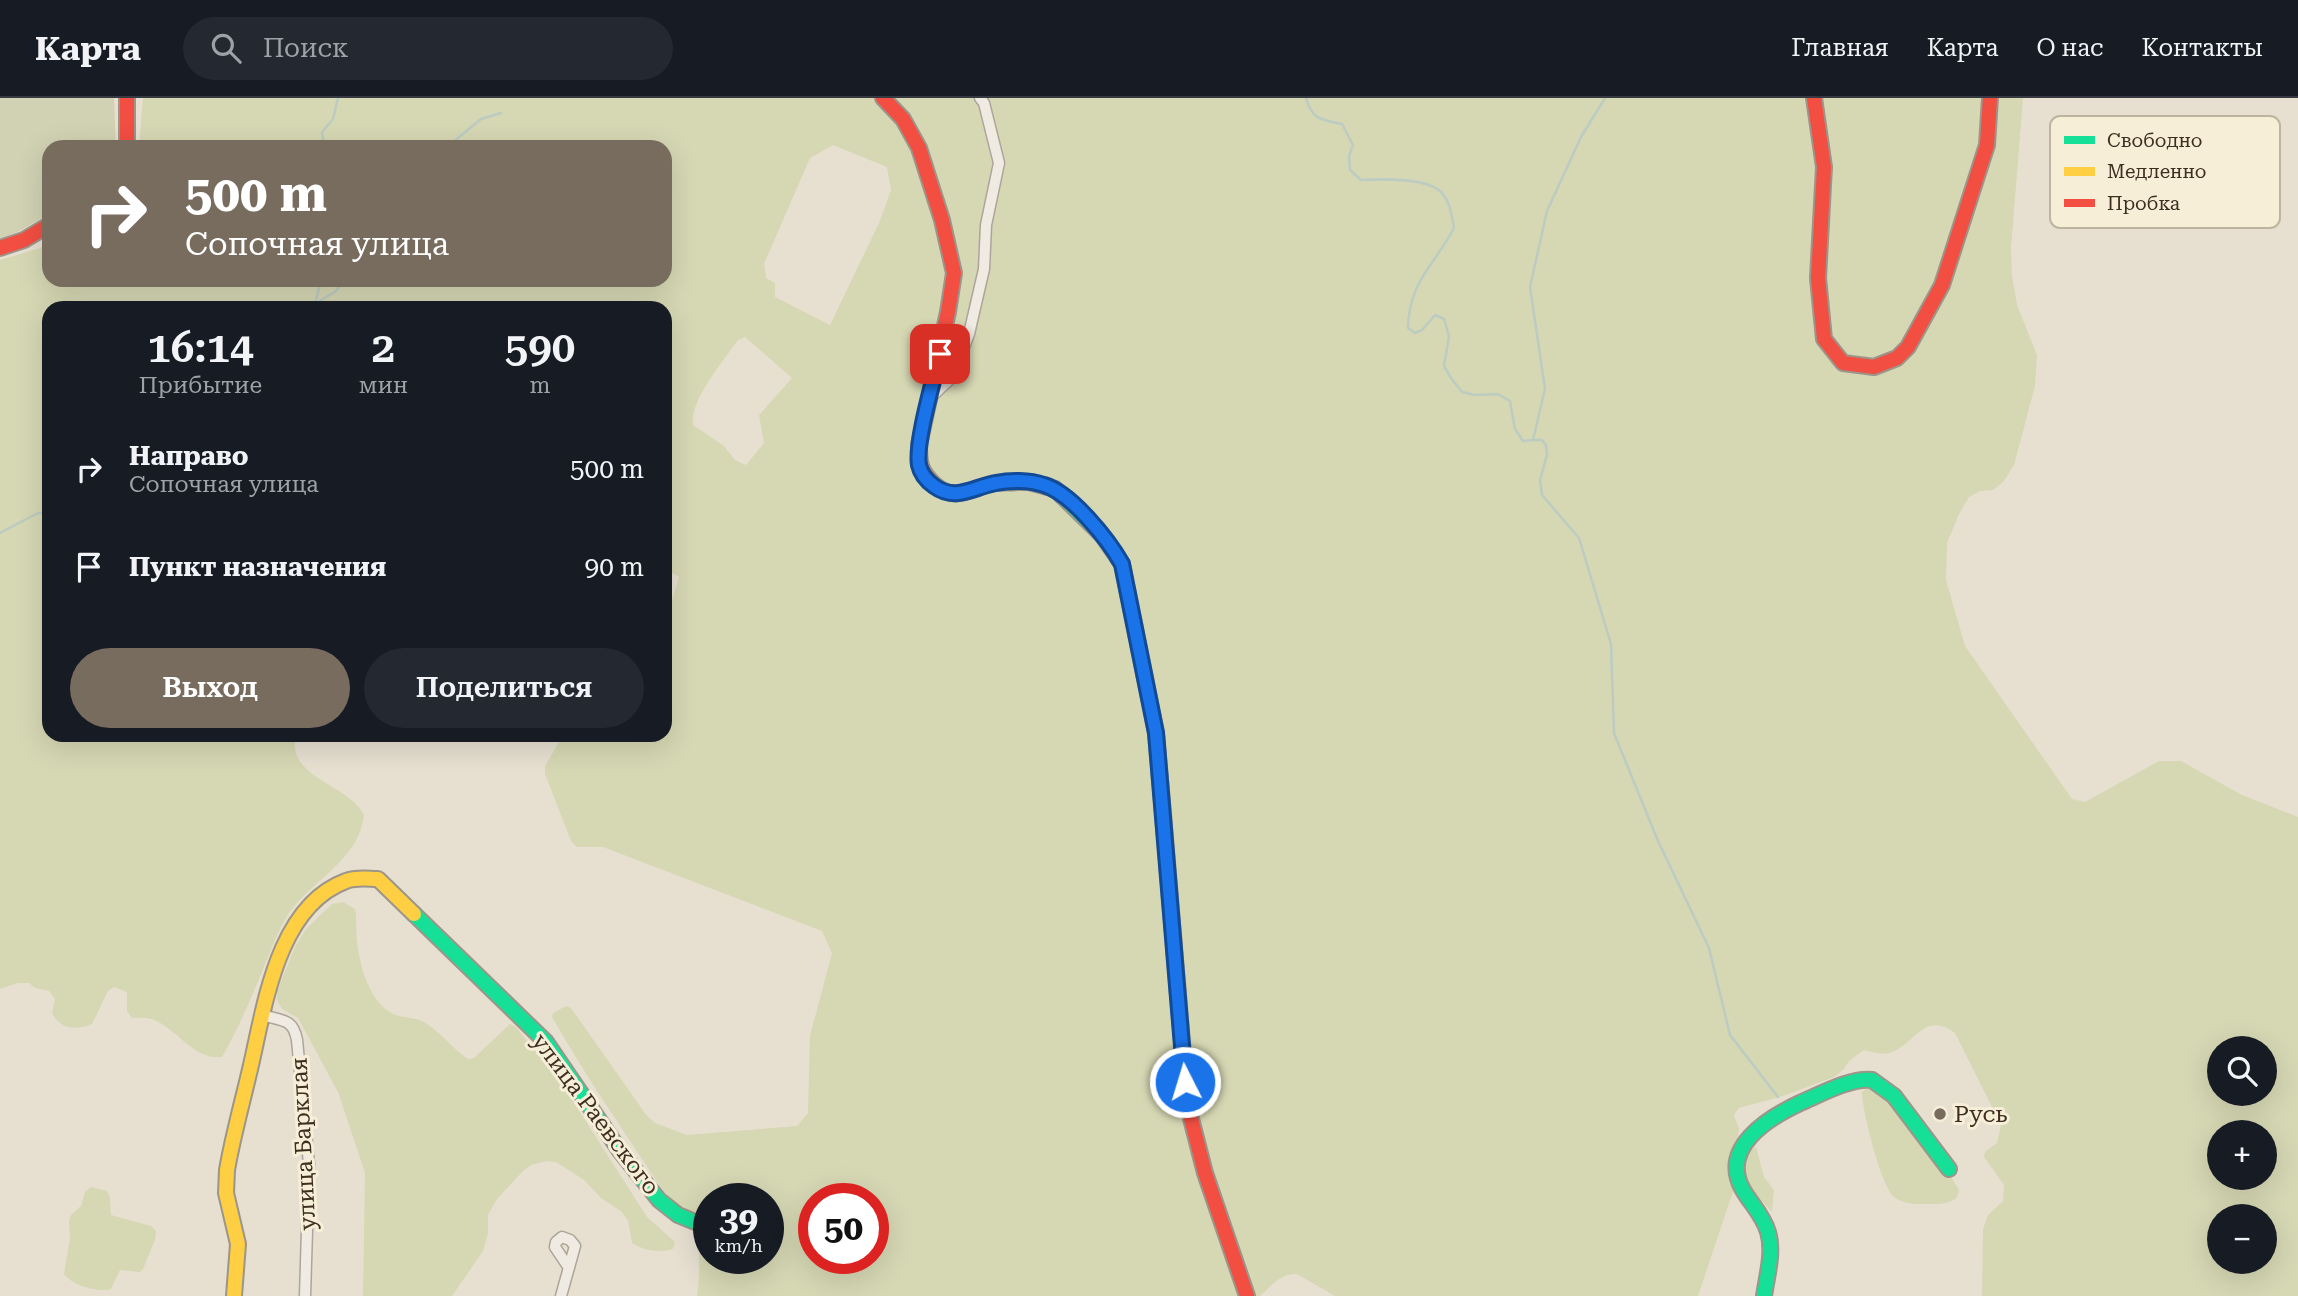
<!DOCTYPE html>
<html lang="ru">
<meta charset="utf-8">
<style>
:root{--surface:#171b24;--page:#242831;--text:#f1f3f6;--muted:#9ea1a6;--line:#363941;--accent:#786c5e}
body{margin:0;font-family:"Roboto Serif",serif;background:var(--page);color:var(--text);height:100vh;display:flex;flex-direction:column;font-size:26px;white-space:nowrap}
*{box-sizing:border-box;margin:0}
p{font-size:23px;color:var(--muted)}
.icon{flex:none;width:38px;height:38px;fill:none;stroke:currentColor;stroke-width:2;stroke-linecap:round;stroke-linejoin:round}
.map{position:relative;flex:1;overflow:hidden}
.drawer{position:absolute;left:42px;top:203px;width:630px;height:441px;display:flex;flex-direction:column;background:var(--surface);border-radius:21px;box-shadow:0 7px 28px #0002}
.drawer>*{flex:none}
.top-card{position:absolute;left:42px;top:42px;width:630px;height:147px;border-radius:21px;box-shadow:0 7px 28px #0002;background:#786c5e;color:#fff;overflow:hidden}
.buttons{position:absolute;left:2207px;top:938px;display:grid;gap:14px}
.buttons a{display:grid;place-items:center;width:70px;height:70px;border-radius:50%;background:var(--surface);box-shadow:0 7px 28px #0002;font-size:35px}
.speed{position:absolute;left:693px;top:1085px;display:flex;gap:14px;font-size:35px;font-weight:700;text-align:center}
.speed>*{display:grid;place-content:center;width:91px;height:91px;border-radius:50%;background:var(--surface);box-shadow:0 7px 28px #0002;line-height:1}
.speed small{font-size:18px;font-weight:400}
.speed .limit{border:10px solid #d22;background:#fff;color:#111}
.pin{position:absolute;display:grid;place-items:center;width:60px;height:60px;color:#fff;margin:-30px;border-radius:14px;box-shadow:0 4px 10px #0006}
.me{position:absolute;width:77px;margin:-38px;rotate:355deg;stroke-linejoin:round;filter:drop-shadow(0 0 5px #0008)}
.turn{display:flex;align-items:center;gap:24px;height:147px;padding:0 28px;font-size:32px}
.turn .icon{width:91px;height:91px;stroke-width:2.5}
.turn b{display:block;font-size:49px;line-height:60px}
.eta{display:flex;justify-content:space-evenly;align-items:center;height:119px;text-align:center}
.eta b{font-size:42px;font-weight:600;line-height:49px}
.button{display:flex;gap:14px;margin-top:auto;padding:14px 28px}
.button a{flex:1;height:80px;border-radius:42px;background:var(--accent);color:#fff;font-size:28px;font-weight:600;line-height:80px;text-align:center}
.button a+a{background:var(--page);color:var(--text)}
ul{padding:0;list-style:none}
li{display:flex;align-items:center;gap:21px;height:98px;padding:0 28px}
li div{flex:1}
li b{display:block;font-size:26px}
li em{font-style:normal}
header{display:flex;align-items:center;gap:42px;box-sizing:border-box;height:98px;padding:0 35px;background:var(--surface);border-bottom:2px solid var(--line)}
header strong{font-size:33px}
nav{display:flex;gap:38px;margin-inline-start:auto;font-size:24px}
.search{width:490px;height:63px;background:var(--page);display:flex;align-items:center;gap:18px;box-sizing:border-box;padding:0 24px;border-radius:38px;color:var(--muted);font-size:26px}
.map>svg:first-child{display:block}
.green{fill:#d6d7b3;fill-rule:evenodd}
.cemetery{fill:#d1d1b3}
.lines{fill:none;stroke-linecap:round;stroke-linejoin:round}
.stream{stroke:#bcccc2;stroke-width:2.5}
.street-casing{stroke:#ada599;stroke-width:13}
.fast-casing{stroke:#9c958a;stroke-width:18}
.slow-casing{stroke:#9c958a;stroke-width:18}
.jam-casing{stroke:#9c958a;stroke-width:18}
.street{stroke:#efebe3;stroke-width:10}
.fast{stroke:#16e098;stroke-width:14}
.slow{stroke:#ffcf43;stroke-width:14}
.jam{stroke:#f24e42;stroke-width:14}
.route-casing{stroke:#114b97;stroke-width:18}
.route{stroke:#1a73e8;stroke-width:12}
.poi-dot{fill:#786c5e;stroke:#f7eed8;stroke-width:2.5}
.labels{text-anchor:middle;stroke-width:6;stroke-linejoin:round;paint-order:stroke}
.street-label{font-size:23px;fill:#3d2e20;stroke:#f7eed8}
.poi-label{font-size:23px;fill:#3d2e20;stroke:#f7eed8;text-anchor:start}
.key{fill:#f7eed8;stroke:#bfb4a1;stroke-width:2}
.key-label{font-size:19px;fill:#3d2e20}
</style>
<header>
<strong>Карта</strong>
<div class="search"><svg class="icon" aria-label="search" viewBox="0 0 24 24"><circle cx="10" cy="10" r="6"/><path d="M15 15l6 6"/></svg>Поиск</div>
<nav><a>Главная</a><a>Карта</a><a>О нас</a><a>Контакты</a></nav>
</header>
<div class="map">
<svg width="2298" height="1198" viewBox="0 0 2298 1198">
<rect width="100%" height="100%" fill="#e7e0d1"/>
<g class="green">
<path d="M143,0h1880l-12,150 1,27 5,30 20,50 -2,31 -21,79 -10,16 -11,9 -13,1 -11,6 -10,17 -12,29 -1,37 19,66 107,153 13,3 74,-41h22l61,34 56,22v479h-316l1,-67 5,-14 15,-14 1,-16 -20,-28 1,-5 12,-9 4,-18 -46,-92c-31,-22 -38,9 -63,19 -9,4 -19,0 -28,-2l-15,11 -5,8 -10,8 -48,18 -47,13 -5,7 5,14 -1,10 -5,9 -3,17 4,24 -36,107h-363l-38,-22c-16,-1 -26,12 -37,22h-563c3,-14 3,-57 -2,-70 -5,-10 -27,-29 -35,-40 -37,-56 -75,-111 -108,-169l1,-4 13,-7 5,2 76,108 8,7 32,12 110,-9 11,-13 2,-77 22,-83 -10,-22 -219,-84h-26l-6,-6 -26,-67v-8l18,-31h102v-118l3,-2 11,-38 -14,-9v-260h-616v427h247c-11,43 53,49 68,80 -6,49 -57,66 -79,105 -9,15 -15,33 -22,49 -12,30 -25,60 -41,88 -27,4 -45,-28 -68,-37 -7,-3 -14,-2 -22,-2l-5,-7v-19l-13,-5 -6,4 -16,33c-16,7 -32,5 -40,-11l3,-14 -6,-8 -14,-3 -6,-5h-11l-18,6v-729l43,-13 6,-4v37h616v-133h-526zM833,47l54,22 4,23 -12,33 -49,102 -55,-28v-14l-9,-5 -2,-14 46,-106zM745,239l47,41 -33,37 5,28 -18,22 -11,-5 -11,-14 -31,-21c-4,-24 31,-65 45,-85zM2219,950h45v46h-45zM2219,1034h45v46h-45zM709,1101h59v59h-59zM814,1101h59v59h-59zM2219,1118h45v46h-45z"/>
<path d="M343,804l12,7c2,10 1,21 2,32 2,23 12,59 34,72 11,6 25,3 36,11 15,10 26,25 41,35l6,-1 36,-34 6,3 46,57 85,133 28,25 -2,7c-13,4 -29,2 -41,-6l-4,-22 -6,-9 -21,-14 -17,-18 -28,-18 -9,-1 -16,4 -8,6 -26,28 -9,16v18l-5,18 -31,45h-89l2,-123 -27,-81 -40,-74 -16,-9 -5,-9v-9l18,-44 11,-18 26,-25z"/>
<path d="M1870,988c22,2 68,74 83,94l6,10 -2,7c-9,8 -19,7 -31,7 -11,0 -23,0 -32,-7 -13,-11 -32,-87 -32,-105z"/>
<path d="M1756,1049l8,30 10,13 -2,22c-19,-20 -32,-31 -25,-61z"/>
<path d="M91,1089l16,4 3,7 1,17 40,11 5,5 -1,9 -12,29 -3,3 -20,-2 -9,19c-12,4 -40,-4 -47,-15l6,-36 -1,-17 2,-6 10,-9 4,-14z"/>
</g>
<polygon class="cemetery" points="0,0 114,0 116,49 49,49 49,116 16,135 0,141"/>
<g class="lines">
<g class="stream">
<path d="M1306,0c6,22 16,22 36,26l11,21 -4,11 1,14 11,10c20,-1 65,-3 80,12 9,9 11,24 13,36 -20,38 -45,53 -46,100l7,5 7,-3 13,-15 9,4 5,17 -5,30 7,12 11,14 13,3 23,-1 12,7 5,28 8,12 10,-1"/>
<polyline points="1605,0 1581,39 1547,113 1530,189 1545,291 1533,342 1542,342 1546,347 1547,357 1540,382 1542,397 1579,440 1611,546 1614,635 1658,743 1709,850 1730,937 1778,999"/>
<polyline points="324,49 322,34 333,21 338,0"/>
<polyline points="447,49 481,21 501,15"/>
<polyline points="315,206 336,193 344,182"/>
<polyline points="311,210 315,206 321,182"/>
<polyline points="0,435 38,415 49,415"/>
</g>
<g class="street-casing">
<g id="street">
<polyline points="931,299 948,283 955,273 969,236 984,171 986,127 999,65 984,5 980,0"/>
<path d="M262,917c20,6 31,3 35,25l12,124 -4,132"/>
<polyline points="561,1198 575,1148 570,1142 562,1139 556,1144 555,1149 569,1170"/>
</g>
</g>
<g class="fast-casing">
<g id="fast">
<polyline points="1017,384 1029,384 1055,391 1102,437 1122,466 1156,635 1162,704"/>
<polyline points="414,816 546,944 620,1053 659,1102 678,1117 700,1126"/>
<path d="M1764,1198c3,-21 10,-44 4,-64 -5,-17 -17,-28 -25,-42 -24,-42 25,-72 57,-87 19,-8 52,-26 72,-23l22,16 55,73"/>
</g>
</g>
<g class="slow-casing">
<path id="slow" d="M234,1198l4,-52 -12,-51 1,-23c6,-35 16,-70 24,-105 14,-61 27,-159 95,-184 10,-4 22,-2 32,-2l36,35"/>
</g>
<g class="jam-casing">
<g id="jam">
<polyline points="127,0 127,49"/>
<path d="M883,0l20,21 16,29 23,72 12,53 -6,39 -29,133c0,18 1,26 15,39 21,20 38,3 61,-1 7,-1 15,0 22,-1"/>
<polyline points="1814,0 1824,69 1818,180 1824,241 1843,265 1874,269 1897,260 1908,249 1942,187 1987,47 1990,0"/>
<polyline points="0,150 24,142 49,127"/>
<polyline points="1162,704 1187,1005 1205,1075 1247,1198"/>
</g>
</g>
<use href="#street" class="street"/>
<use href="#fast" class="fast"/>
<use href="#slow" class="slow"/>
<use href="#jam" class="jam"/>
</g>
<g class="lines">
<g class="route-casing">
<path id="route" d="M940,256c-6,25 -25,89 -21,111 2,9 8,16 15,21 22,16 39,1 62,-3 14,-3 33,-3 48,2 27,8 64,54 78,79l34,169 29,349"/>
</g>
<use href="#route" class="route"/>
</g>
<circle class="poi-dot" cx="1940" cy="1016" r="7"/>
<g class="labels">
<g class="street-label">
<text transform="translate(596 1016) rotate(53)" y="8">улица Раевского</text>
<text transform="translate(303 1046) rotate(-93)" y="8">улица Барклая</text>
</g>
<g class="poi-label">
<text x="1954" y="1024">Русь</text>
</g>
</g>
<rect x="2050" y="18" width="230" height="112" rx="10" class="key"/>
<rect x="2064" y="38" width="31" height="8" fill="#16e098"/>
<rect x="2064" y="69" width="31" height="9" fill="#ffcf43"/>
<rect x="2064" y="101" width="31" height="8" fill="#f24e42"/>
<g class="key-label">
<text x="2107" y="49">Свободно</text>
<text x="2107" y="80">Медленно</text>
<text x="2107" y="112">Пробка</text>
</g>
</svg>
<div class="buttons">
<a><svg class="icon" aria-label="search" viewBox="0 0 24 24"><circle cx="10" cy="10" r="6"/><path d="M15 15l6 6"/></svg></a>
<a>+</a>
<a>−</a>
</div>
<div class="speed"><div>39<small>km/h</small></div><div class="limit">50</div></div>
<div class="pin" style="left:940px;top:256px;background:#d93025"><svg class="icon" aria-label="arrive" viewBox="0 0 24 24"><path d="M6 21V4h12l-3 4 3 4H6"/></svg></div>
<svg class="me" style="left:1185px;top:984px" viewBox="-20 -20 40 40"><circle r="17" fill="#1a73e8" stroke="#fff" stroke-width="3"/><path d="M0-11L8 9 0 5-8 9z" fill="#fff"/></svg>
<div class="top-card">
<div class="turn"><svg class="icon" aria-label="right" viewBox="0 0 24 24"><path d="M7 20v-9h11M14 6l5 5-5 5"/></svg><div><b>500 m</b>Сопочная улица</div></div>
</div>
<section class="drawer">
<div class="eta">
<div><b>16:14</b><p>Прибытие</p></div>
<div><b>2</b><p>мин</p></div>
<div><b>590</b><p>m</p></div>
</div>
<ul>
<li><svg class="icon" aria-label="right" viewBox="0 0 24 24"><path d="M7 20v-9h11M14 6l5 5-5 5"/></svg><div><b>Направо</b><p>Сопочная улица</p></div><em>500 m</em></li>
<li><svg class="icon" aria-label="arrive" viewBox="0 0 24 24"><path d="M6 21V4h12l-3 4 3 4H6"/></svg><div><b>Пункт назначения</b></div><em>90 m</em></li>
</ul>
<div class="button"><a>Выход</a><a>Поделиться</a></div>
</section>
</div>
